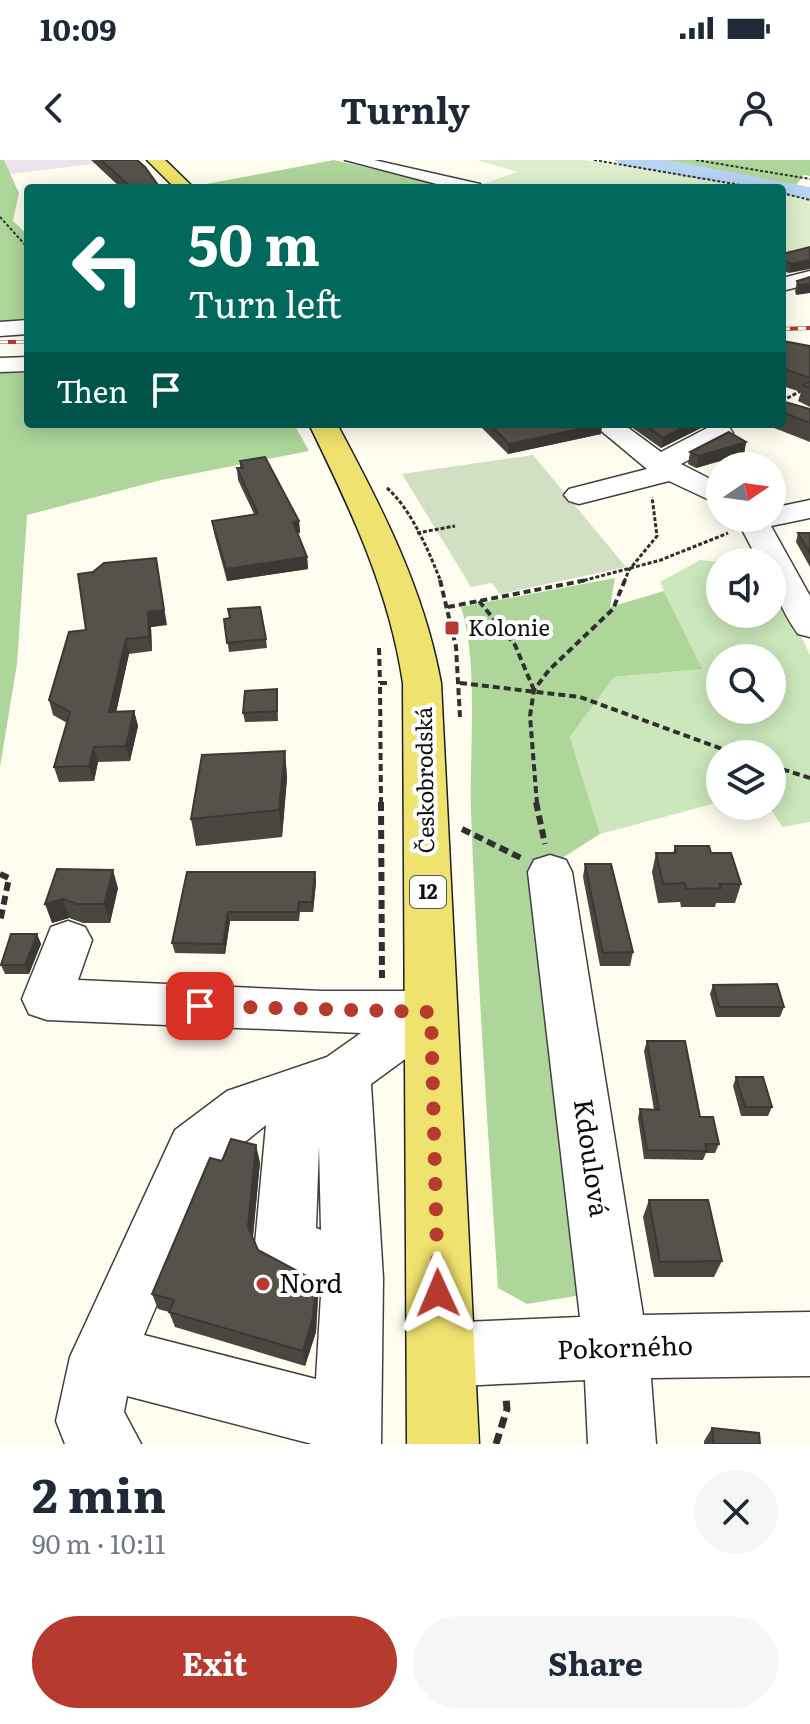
<!DOCTYPE html>
<meta charset="utf-8">
<style>
:root{--surface:#fff;--page:#f6f6f7;--text:#1f2937;--muted:#747a83;--accent:#b63a2e}
body{margin:0;font-family:Literata,serif;background:var(--page);color:var(--text);height:100vh;display:flex;flex-direction:column;font-size:30px;white-space:nowrap}
*{box-sizing:border-box;margin:0}
p{font-size:26px;color:var(--muted)}
.icon{flex:none;width:44px;height:44px;fill:none;stroke:currentColor;stroke-width:2;stroke-linecap:round;stroke-linejoin:round}
.map{position:relative;height:1284px;overflow:hidden}
.details{display:flex;flex-direction:column;background:var(--surface);flex:1}
.details>*{flex:none}
.banner{position:absolute;left:24px;top:24px;width:762px;height:244px;border-radius:8px;box-shadow:0 4px 20px #0003;background:#00695c;color:#fff;overflow:hidden}
.needle{width:52px;rotate:77deg}
.tools{position:absolute;left:706px;top:292px;display:grid;gap:16px}
.tools a{display:grid;place-items:center;width:80px;height:80px;border-radius:50%;background:var(--surface);box-shadow:0 4px 20px #0003;font-size:40px}
.pin{position:absolute;display:grid;place-items:center;width:68px;height:68px;color:#fff;margin:-34px;border-radius:16px;box-shadow:0 4px 12px #0006}
.me{position:absolute;width:88px;margin:-44px;rotate:359deg;stroke-linejoin:round;filter:drop-shadow(0 0 6px #0008)}
.turn{display:flex;align-items:center;gap:28px;height:168px;padding:0 32px;font-size:36px}
.turn .icon{width:104px;height:104px;stroke-width:2.5}
.turn b{display:block;font-size:56px;line-height:68px}
.then{display:flex;align-items:center;height:76px;padding:0 32px;background:#0003;gap:16px;font-size:30px}
.round{display:grid;place-items:center;flex:none;width:84px;height:84px;border-radius:42px;background:var(--page)}
.headline{display:flex;align-items:center;justify-content:space-between;height:136px;padding:0 32px}
h1{font-size:48px;font-weight:700;line-height:60px}
.primary-button{display:flex;gap:16px;margin-top:auto;padding:16px 32px}
.primary-button a{flex:1;height:92px;border-radius:48px;background:var(--accent);color:#fff;font-size:32px;font-weight:700;line-height:92px;text-align:center}
.primary-button a+a{background:var(--page);color:var(--text)}
.status{display:flex;justify-content:space-between;align-items:center;height:56px;padding:0 40px;background:var(--surface);direction:ltr}
.status svg{height:22px;fill:currentColor}
header{display:flex;justify-content:space-between;align-items:center;height:104px;padding:0 32px;background:var(--surface);font-size:36px;font-weight:700}
.map>svg:first-child{display:block}
.industrial{fill:#ece3ec}
.green{fill:#cce7bb;fill-rule:evenodd}
.forest{fill:#aed69b}
.cemetery{fill:#d1dfc2}
.pitch{fill:#deeecc}
.lines{fill:none;stroke-linecap:round;stroke-linejoin:round}
.river{fill:#b7d4f2;fill-rule:evenodd}
.minor-casing{stroke:#414141;stroke-width:3}
.major-casing{stroke:#1f1f1f;stroke-width:3}
.path-far4{stroke:#303030;stroke-width:2;stroke-dasharray:3 2;stroke-linecap:butt}
.path-far3{stroke:#303030;stroke-width:3;stroke-dasharray:4 2;stroke-linecap:butt}
.path-far2{stroke:#303030;stroke-width:4;stroke-dasharray:7 4;stroke-linecap:butt}
.path-far1{stroke:#303030;stroke-width:6;stroke-dasharray:9 5;stroke-linecap:butt}
.path{stroke:#303030;stroke-width:7;stroke-dasharray:11 6;stroke-linecap:butt}
.minor{fill:#fff;fill-rule:evenodd}
.major{fill:#f0e26e;fill-rule:evenodd}
.rail-casing{stroke:#b63a2e;stroke-width:4}
.rail{stroke:#fff;stroke-width:3;stroke-dasharray:8;stroke-linecap:butt}
.wall{fill:#4a4640}
.shaded-wall{fill:#3c3934}
.building{fill:#56514b;stroke:#3c3934;stroke-width:2}
.route{stroke:#b63a2e;stroke-width:14;stroke-dasharray:0 25.2}
.poi-dot{fill:#b63a2e;stroke:#fff;stroke-width:3}
.labels{text-anchor:middle;stroke-width:8;stroke-linejoin:round;paint-order:stroke}
.shield{fill:#fff;stroke:#565656;stroke-width:2}
.shield-label{font-size:20px;font-weight:bold;fill:#0e0e0e}
.poi-label{font-size:22px;fill:#0e0e0e;stroke:#fff;text-anchor:start}
.street-label{font-size:22px;fill:#0e0e0e;stroke:#fff}
.near-street-label{font-size:26px;fill:#0e0e0e;stroke:#fff}
.near-poi-label{font-size:26px;fill:#0e0e0e;stroke:#fff;text-anchor:start}
</style>
<div class="status"><b>10:09</b><svg viewBox="0 0 49 12"><path d="M0 12V9h3v3zM5 12V6h3v6zM10 12V3h3v9zM15 12V0h3v12zM26 1h20v11H26zM47 4h2v5h-2z"/></svg></div>
<header><svg class="icon" aria-label="back" viewBox="0 0 24 24"><path d="M15 5l-7 7 7 7"/></svg>Turnly<svg class="icon" aria-label="person" viewBox="0 0 24 24"><circle cx="12" cy="8" r="4"/><path d="M4 21q1-7 8-7t8 7"/></svg></header>
<div class="map">
<svg width="810" height="1284" viewBox="0 0 810 1284">
<rect width="100%" height="100%" fill="#fefdf0"/>
<polygon class="industrial" points="4,0 125,0 10,14"/>
<path class="green" d="M700,400l20,2v52h52v-39l38,80v167l-28,5 -13,-21h3v-52h-52v48l-120,32 -30,-97 44,-60 87,-8 -41,-87zM720,498h52v52h-52z"/>
<g class="forest">
<polygon points="0,0 4,0 19,33 13,61 28,75 28,176 0,177"/>
<polygon points="334,0 455,28 209,28 206,24"/>
<polygon points="634,0 810,0 810,16 804,15 794,28"/>
<polygon points="0,213 28,213 28,264 294,264 309,291 161,320 27,355 17,504 0,607"/>
<path d="M615,418l-5,29 54,-16 38,78 -88,8 -44,60 30,97 -63,40 56,419 -66,11 -29,-16c-10,-158 -21,-316 -27,-475 -2,-61 8,-151 -10,-206z"/>
</g>
<polygon class="cemetery" points="533,295 626,407 500,434 492,423 471,427 402,314"/>
<g class="pitch">
<polygon points="477,0 583,0 761,28 480,28 480,25 518,12"/>
<polygon points="782,33 810,39 810,93 782,102"/>
</g>
<g class="lines">
<polygon class="river" points="614,0 667,0 810,27 810,39 782,34 782,28 754,28 624,6"/>
<g class="minor-casing">
<g id="minor">
<polygon points="345,0 374,0 480,24 483,28 452,28"/>
<polygon points="810,111 810,124 782,131 782,118"/>
<polygon points="28,160 28,174 0,176 0,162"/>
<polygon points="28,197 28,211 0,212 0,198"/>
<polygon points="593,264 623,264 661,292 709,267 729,267 733,273 729,279 681,304 720,324 720,345 669,321 579,344 569,341 564,335 569,329 647,309"/>
<path d="M810,340v18l-39,8 39,70v41l-12,-3c-16,-23 -26,-44 -26,-72h-13l-23,-44h36v-10z"/>
<polygon points="550,695 566,700 572,712 643,1155 810,1152 810,1216 651,1218 656,1284 588,1284 585,1220 440,1227 417,1218 408,1195 417,1172 440,1163 580,1157 528,712 534,700"/>
<path d="M68,761l17,6 7,13 -14,40 244,11h109l18,6 7,15 -7,15 -78,57 12,194 -2,166h-69l-185,-48 -3,16 17,32h-76l-9,-23 14,-64 105,-227 52,-39 100,-34 34,-24 -314,-13 -18,-6 -7,-15 29,-72zM266,965l-11,119 9,21 57,30 -5,84 -172,-44 71,-169zM319,986l2,84 -5,-2z"/>
</g>
</g>
<g class="major-casing">
<g id="major">
<polygon points="147,0 165,0 194,28 175,28"/>
<path d="M309,264h28c45,84 87,165 104,259l38,761h-72l-4,-761c-14,-94 -53,-175 -94,-259z"/>
</g>
</g>
<g class="path-far4">
<polyline points="594,0 758,28"/>
<polyline points="696,0 810,19"/>
<polyline points="782,33 810,40"/>
<polyline points="0,57 28,88"/>
</g>
<g class="path-far3">
<polyline points="782,241 810,226"/>
<path d="M387,328c25,22 42,64 54,94"/>
<polyline points="417,373 455,366"/>
<polyline points="578,422 661,400 728,373"/>
<polyline points="624,422 629,410 657,376 652,337"/>
</g>
<g class="path-far2">
<polyline points="440,420 456,487 460,557"/>
<polyline points="479,441 515,485 534,530"/>
<polyline points="448,447 587,420"/>
<polyline points="379,488 380,523"/>
<polyline points="460,523 580,537 736,594"/>
<polyline points="772,606 810,618"/>
<polyline points="381,644 380,523 390,523"/>
<polyline points="537,644 530,556 534,530 549,510 613,449 625,420"/>
</g>
<g class="path-far1">
<polyline points="381,642 382,818"/>
<polyline points="536,642 545,684"/>
<polyline points="462,669 521,698"/>
<polyline points="0,714 9,718 0,762"/>
</g>
<polyline class="path" points="496,1284 507,1249 506,1238"/>
<use href="#minor" class="minor"/>
<use href="#major" class="major"/>
<g class="rail-casing">
<g id="rail">
<polyline points="782,169 810,168"/>
<polyline points="0,182 28,182"/>
</g>
</g>
<use href="#rail" class="rail"/>
</g>
<g class="wall">
<polygon points="91,0 137,0 160,28 121,28"/>
<polygon points="810,87 789,113 782,111 782,94"/>
<polygon points="810,117 796,135 795,131 797,121"/>
<polygon points="782,182 810,186 810,247 798,241 801,232 782,226"/>
<polygon points="782,236 785,242 810,249 810,282 764,264 782,264"/>
<polygon points="478,264 602,264 601,274 508,294"/>
<polygon points="627,264 701,264 701,268 661,288"/>
<polygon points="746,282 744,294 696,308 688,304 690,292"/>
<polygon points="240,301 299,361 300,373 297,373 307,397 308,409 227,421 214,373 212,361 254,354 238,320 237,308 240,308"/>
<polygon points="798,373 810,373 810,407 796,382"/>
<polygon points="224,459 266,479 267,488 229,492"/>
<polygon points="167,465 151,467 152,491 129,494 116,551 134,551 138,566 130,601 98,602 94,621 59,622 54,607 67,563 53,555 49,540 86,470"/>
<polygon points="277,529 278,561 245,562 243,553"/>
<polygon points="285,591 287,618 282,677 196,686 191,659"/>
<polygon points="675,686 711,693 741,724 735,743 716,743 715,747 681,747 680,742 658,743 652,712 656,693 673,693"/>
<polygon points="585,704 633,792 630,806 600,806 583,717"/>
<polygon points="57,709 118,728 110,763 83,763 69,758 52,763"/>
<polygon points="187,712 315,712 316,722 313,752 300,752 299,761 230,761 225,794 175,793 172,783"/>
<polygon points="37,774 41,784 29,814 5,814 1,805"/>
<polygon points="713,825 784,847 780,857 716,857 710,834"/>
<polygon points="647,881 719,984 715,993 706,993 703,1000 644,999 638,958 640,949 654,950 644,891"/>
<polygon points="736,917 772,947 768,956 741,956 733,926"/>
<polygon points="222,1001 260,1002 253,1078 258,1090 318,1137 316,1172 305,1206 175,1167 169,1152 158,1149 152,1134"/>
<polygon points="649,1040 722,1101 714,1117 654,1117 643,1057"/>
<polygon points="712,1268 760,1284 704,1284 704,1281"/>
</g>
<g class="shaded-wall">
<polygon points="810,100 810,109 789,113 791,104"/>
<polygon points="810,124 810,133 796,135 799,125"/>
<polygon points="602,264 601,274 508,294 509,284"/>
<polygon points="691,264 701,264 701,268 661,288 663,278"/>
<polygon points="746,282 744,294 696,308 699,296"/>
<polygon points="299,361 300,373 294,374 293,362"/>
<polygon points="307,397 308,409 227,421 226,409"/>
<polygon points="156,398 167,465 151,467 152,491 149,477 148,452"/>
<polygon points="126,479 129,494 113,567 109,552"/>
<polygon points="134,551 138,566 130,601 126,586"/>
<polygon points="94,587 98,602 94,621 89,606"/>
<polygon points="285,591 287,618 282,677 279,650"/>
<polygon points="113,710 118,728 110,763 104,744"/>
<polygon points="315,712 316,722 313,752 312,742"/>
<polygon points="63,739 69,758 52,763 45,744"/>
<polygon points="228,752 230,761 225,794 223,784"/>
<polygon points="37,774 41,784 29,814 25,805"/>
<polygon points="256,985 260,1002 252,1084 248,1067"/>
<polygon points="316,1121 318,1137 316,1172 305,1206 303,1191"/>
</g>
<g class="building">
<polygon points="101,0 137,0 145,7 160,28 132,28"/>
<polygon points="810,87 810,100 791,104 782,100 782,94"/>
<polygon points="810,117 810,124 799,125 797,121"/>
<polygon points="783,181 810,186 810,218 782,208 782,182"/>
<polygon points="810,221 810,228 803,225"/>
<polygon points="783,235 785,242 810,249 810,263 782,252 782,236"/>
<polygon points="489,264 602,264 509,284"/>
<polygon points="643,264 691,264 663,278"/>
<polygon points="729,272 746,282 699,296 690,292"/>
<polygon points="265,297 299,361 293,362 307,397 226,409 212,361 258,354 237,308 243,308 240,301"/>
<polygon points="798,373 810,373 810,393"/>
<polygon points="156,398 164,450 148,452 149,477 126,479 109,552 134,551 126,586 94,587 89,606 54,607 70,552 49,540 69,472 86,470 78,414 93,412 104,403"/>
<polygon points="260,447 266,479 227,483 224,459 230,458 228,449"/>
<polygon points="277,529 277,551 243,553 245,531"/>
<polygon points="285,591 279,650 191,659 202,595"/>
<polygon points="675,686 709,686 711,693 731,693 741,724 719,724 721,728 686,729 685,723 663,724 656,693 676,693"/>
<polygon points="585,704 611,704 633,792 603,793"/>
<polygon points="57,709 113,710 104,744 77,744 63,739 45,744"/>
<polygon points="187,712 315,712 312,742 299,742 298,752 228,752 223,784 172,783"/>
<polygon points="11,774 37,774 25,805 1,805"/>
<polygon points="777,824 784,847 719,847 713,825"/>
<polygon points="647,881 685,881 700,957 713,957 719,984 705,984 707,991 647,990 640,949 659,950"/>
<polygon points="736,917 763,917 772,947 745,947"/>
<polygon points="231,979 256,985 248,1067 258,1090 316,1121 313,1157 303,1191 169,1152 174,1140 152,1134 210,998 222,1001"/>
<polygon points="649,1040 708,1040 722,1101 660,1102"/>
<polygon points="712,1268 759,1273 760,1284 714,1284"/>
</g>
<g class="lines">
<polyline class="route" points="200,846 431,852 438,1133"/>
</g>
<g class="poi-dot">
<rect x="444" y="460" width="16" height="16" rx="4"/>
<circle cx="263" cy="1124" r="8"/>
</g>
<g class="labels">
<rect class="shield" x="410" y="716" width="36" height="32" rx="6"/>
<g class="shield-label">
<text x="428" y="739">12</text>
</g>
<g class="poi-label">
<text x="468" y="476">Kolonie</text>
</g>
<g class="street-label">
<text transform="translate(425 620) rotate(-91)" y="8">Českobrodská</text>
</g>
<g class="near-street-label">
<text transform="translate(591 998) rotate(82)" y="9">Kdoulová</text>
<text transform="translate(625 1188) rotate(-2)" y="9">Pokorného</text>
</g>
<g class="near-poi-label">
<text x="279" y="1133">Nord</text>
</g>
</g>
</svg>
<div class="tools">
<a><svg class="needle" viewBox="-14 -14 28 28"><path d="M0-13l5 13h-10z" fill="#e53935"/><path d="M0 13l5-13h-10z" fill="#747a83"/></svg></a>
<a><svg class="icon" aria-label="sound" viewBox="0 0 24 24"><path d="M4 9h4l5-4v14l-5-4H4zM17 9q2 3 0 6"/></svg></a>
<a><svg class="icon" aria-label="search" viewBox="0 0 24 24"><circle cx="10" cy="10" r="6"/><path d="M15 15l6 6"/></svg></a>
<a><svg class="icon" aria-label="layers" viewBox="0 0 24 24"><path d="M12 4l9 5-9 5-9-5zM3 14l9 5 9-5"/></svg></a>
</div>
<div class="pin" style="left:200px;top:846px;background:#d93025"><svg class="icon" aria-label="arrive" viewBox="0 0 24 24"><path d="M6 21V4h12l-3 4 3 4H6"/></svg></div>
<svg class="me" style="left:438px;top:1133px" viewBox="-20 -20 40 40"><path d="M0-17L14 15 0 8-14 15z" fill="#b63a2e" stroke="#fff" stroke-width="4"/></svg>
<div class="banner">
<div class="turn"><svg class="icon" aria-label="left" viewBox="0 0 24 24"><path d="M17 20v-9H6M10 6l-5 5 5 5"/></svg><div><b>50 m</b>Turn left</div></div>
<div class="then">Then<svg class="icon" aria-label="arrive" viewBox="0 0 24 24"><path d="M6 21V4h12l-3 4 3 4H6"/></svg></div>
</div>
</div>
<section class="details">
<div class="headline"><div><h1>2 min</h1><p>90 m · 10:11</p></div><a class="round"><svg class="icon" aria-label="close" viewBox="0 0 24 24"><path d="M6 6l12 12M18 6L6 18"/></svg></a></div>
<div class="primary-button"><a>Exit</a><a>Share</a></div>
</section>
